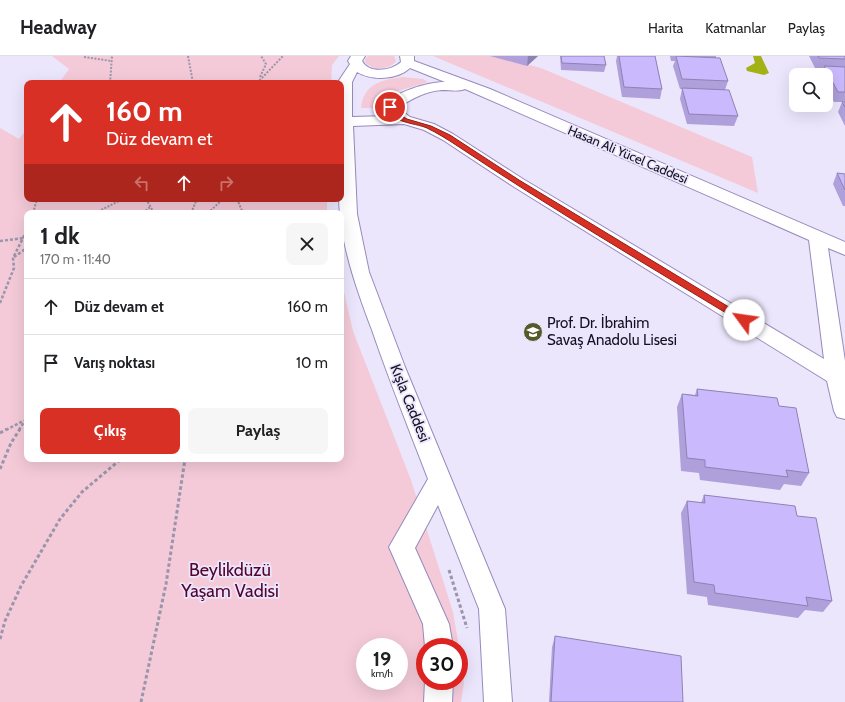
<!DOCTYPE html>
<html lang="tr">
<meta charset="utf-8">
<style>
:root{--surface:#fff;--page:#f6f6f6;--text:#202124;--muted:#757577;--line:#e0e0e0;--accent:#d93025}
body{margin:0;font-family:Cabin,sans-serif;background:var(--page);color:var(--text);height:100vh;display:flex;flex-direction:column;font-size:15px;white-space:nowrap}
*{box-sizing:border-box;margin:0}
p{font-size:13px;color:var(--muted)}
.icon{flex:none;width:22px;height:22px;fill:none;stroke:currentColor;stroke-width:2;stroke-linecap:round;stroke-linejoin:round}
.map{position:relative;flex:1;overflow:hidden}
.side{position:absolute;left:24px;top:154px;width:320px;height:252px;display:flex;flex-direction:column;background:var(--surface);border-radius:8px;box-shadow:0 4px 16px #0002}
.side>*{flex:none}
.banner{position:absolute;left:24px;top:24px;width:320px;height:122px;border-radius:8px;box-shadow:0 4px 16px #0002;background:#d93025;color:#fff;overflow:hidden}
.fabs{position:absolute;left:789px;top:12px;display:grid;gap:8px}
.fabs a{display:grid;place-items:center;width:44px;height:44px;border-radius:8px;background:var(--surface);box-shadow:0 4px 16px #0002;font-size:20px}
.speed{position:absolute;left:356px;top:582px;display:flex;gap:8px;font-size:20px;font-weight:700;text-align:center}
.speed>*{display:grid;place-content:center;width:52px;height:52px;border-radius:50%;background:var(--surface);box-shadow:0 4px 16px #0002;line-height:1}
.speed small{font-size:10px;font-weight:400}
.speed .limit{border:6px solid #d22;background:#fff;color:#111}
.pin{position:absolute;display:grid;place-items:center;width:34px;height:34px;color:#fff;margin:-17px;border:2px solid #fff;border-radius:50%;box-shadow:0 1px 4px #0007}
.me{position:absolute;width:44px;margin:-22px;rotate:301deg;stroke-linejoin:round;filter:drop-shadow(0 0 3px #0008)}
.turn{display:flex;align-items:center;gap:14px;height:84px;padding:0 16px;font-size:18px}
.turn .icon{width:52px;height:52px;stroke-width:2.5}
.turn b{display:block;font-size:28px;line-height:34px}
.lanes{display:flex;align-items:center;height:38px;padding:0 16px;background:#0003;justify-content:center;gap:20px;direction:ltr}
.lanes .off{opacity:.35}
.round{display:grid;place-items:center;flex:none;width:42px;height:42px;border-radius:8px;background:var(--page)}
.summary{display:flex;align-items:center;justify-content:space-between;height:68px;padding:0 16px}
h1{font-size:24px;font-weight:700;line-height:30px}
.cta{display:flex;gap:8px;margin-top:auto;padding:8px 16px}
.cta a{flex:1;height:46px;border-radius:8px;background:var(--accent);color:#fff;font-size:16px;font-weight:700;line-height:46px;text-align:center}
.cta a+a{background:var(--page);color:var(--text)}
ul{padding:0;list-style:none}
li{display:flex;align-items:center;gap:12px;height:56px;padding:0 16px;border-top:1px solid var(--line)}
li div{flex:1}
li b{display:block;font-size:15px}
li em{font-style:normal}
header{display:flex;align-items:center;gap:24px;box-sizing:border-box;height:56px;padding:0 20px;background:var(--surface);border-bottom:1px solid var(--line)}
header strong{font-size:19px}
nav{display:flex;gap:22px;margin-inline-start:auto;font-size:14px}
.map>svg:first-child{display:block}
.green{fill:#f4cad8;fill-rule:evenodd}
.water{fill:#a2b215}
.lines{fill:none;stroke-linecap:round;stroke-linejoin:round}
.minor-casing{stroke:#978abc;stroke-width:2}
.path-far2{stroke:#9a95aa;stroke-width:2;stroke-dasharray:2 1.5;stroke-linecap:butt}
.path-far1{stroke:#9a95aa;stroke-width:2.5;stroke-dasharray:3 2;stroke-linecap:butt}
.path{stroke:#9a95aa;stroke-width:3;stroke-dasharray:3.5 2.5;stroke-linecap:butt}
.minor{fill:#fff;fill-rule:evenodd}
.wall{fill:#af9fda}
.shaded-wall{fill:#8e82b2}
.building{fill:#cbb9fe;stroke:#8e82b2}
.route{fill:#d93025;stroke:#8d1f18}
.labels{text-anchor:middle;stroke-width:3.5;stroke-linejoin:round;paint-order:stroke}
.far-street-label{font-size:13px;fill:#140f21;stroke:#ebe6fc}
.poi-label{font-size:15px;fill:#140f21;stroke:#ebe6fc;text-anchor:start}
.street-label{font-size:15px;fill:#140f21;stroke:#ebe6fc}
.near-park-label{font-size:18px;fill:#53032d;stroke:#ebe6fc}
</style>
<header>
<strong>Headway</strong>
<nav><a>Harita</a><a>Katmanlar</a><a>Paylaş</a></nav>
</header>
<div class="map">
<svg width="845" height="646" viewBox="0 0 845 646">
<rect width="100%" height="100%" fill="#ebe6fc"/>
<g class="green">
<polygon points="52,0 339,0 332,9 331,27 59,27 69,13"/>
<path d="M368,0h26l2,5c-7,9 -24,10 -31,1v-3z"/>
<polygon points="433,0 495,0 541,12 752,101 758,137"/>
<path d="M403,21l20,2 5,3 -33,10 -16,8 -3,8h-15c3,-25 21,-28 42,-31z"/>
<path d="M0,72l19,11 8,-10v70h300v14h-300v246h314v-180l12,52 58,149 42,132 6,35h-34v34h34v-31l5,32 -3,20h-461zM365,591h34v34h-34z"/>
</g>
<polygon class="water" points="753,0 761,0 769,17 764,19 747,15 746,12 755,7"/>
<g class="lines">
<g class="minor-casing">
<g id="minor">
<path d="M351,0h14l-3,5c7,13 29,10 39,1l-1,-6h14v5l76,28 355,153v13l-17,-7 17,113v58l-8,-2 -3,-6 -7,-30 -316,-196 -68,-45 -19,-10 -20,-6 -51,2 4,88 12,58 36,95 100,242 7,93h-28l-5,-93 -41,-104 -23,43 34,76 4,23h-28l-2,-23 -34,-77 39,-68c-19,-50 -39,-99 -56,-149 -16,-42 -32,-88 -33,-131h2v-116l-3,-1 12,-18 -2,-3zM410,12l35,14c-17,0 -52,10 -62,25l5,9 -36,1v-35l5,-10c15,9 40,8 53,-4zM465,33l344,151 15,119 -301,-180 -70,-45 -19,-10 -24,-7 -12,-9c13,-9 28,-17 44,-18 8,0 16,2 23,-1z"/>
<polygon points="425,625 453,625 452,646 424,646"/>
</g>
</g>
<g class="path-far2">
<polyline points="188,0 193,27"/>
<polyline points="84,1 111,5"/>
<polyline points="260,21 266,8 261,0"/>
<polyline points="110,27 112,0"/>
<polyline points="257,27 283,0"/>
<polyline points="146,143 154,157"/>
<polyline points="237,143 243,157"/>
<polyline points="33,157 37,143"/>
<polyline points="95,157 123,143"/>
<polyline points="143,157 150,151"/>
<polyline points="191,157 197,143"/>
<polyline points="208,157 223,143"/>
</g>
<g class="path-far1">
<polyline points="0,185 24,182"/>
<polyline points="14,201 27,192"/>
<polyline points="0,247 14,212 13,202 27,174"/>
<polyline points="6,374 23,365"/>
<polyline points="19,374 27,361"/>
</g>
<g class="path">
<polyline points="0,377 7,373"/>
<polyline points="0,413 11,387 20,373"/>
<polyline points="449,514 467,572"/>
<polyline points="0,583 5,565 21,530 60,463 82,436 121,403"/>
<polyline points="141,646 166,528 185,403"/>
</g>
<use href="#minor" class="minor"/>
</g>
<g class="wall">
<polygon points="490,0 538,0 527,10"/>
<polygon points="560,0 604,0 606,9 604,16 561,14"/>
<polygon points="617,0 655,0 662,33 660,43 622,41 616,5"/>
<polygon points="670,0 716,0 716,2 728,25 725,34 738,60 734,70 687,68 680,43 682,33 680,33 673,10 675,5 671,5"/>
<polygon points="809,0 845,0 845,70 838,56 842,46 834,46 826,32 826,19 820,19 823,12 815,12"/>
<polygon points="837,117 845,118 845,150 843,150 833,128"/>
<polygon points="697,333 779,350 809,417 801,430 784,428 780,434 700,424 699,417 681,415 677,351 682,338 695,339"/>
<polygon points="704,439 797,460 832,545 823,556 805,554 798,562 708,549 707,541 687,538 681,457 687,445 701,447"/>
<polygon points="555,580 683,646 549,646 552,591"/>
</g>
<polygon class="shaded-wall" points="528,0 538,0 527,10"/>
<g class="building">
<polygon points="561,0 604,0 606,9 562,7"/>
<polygon points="619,0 655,0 662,33 624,31"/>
<polygon points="676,0 720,2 728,25 682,23"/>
<polygon points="818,0 845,0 845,3 819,2"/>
<polygon points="824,10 845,11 845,36 838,36"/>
<polygon points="682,32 729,34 738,60 689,58"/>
<polygon points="842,46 845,46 845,51"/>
<polygon points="837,117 845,118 845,134"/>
<polygon points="697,333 777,342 779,350 796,352 809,417 786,414 788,421 705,411 705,404 687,402 682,338 698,340"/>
<polygon points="704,439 795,450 797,460 816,462 832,545 806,541 808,550 715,537 714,529 694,526 687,445 705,447"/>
<polygon points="555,580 681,600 683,646 551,646"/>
</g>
<path class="route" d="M388,49h4l4,7 11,7 24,7 19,9 69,45 228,138 1,2 -1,2h-6c-96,-58 -192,-115 -285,-177 -9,-6 -19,-12 -29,-17 -15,-6 -33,-4 -40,-21z"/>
<defs>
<g id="school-disc" transform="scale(1)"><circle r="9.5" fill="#545b29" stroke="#ebe6fc"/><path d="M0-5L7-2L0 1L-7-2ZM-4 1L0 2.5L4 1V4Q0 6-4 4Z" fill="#fff"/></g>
</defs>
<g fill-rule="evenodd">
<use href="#school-disc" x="533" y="276"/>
</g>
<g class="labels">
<g class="far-street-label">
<text transform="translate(628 98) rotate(23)" y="5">Hasan Ali Yücel Caddesi</text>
</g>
<g class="poi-label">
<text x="547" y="272">Prof. Dr. İbrahim<tspan x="547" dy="17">Savaş Anadolu Lisesi</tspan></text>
</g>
<g class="street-label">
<text transform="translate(410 347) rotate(68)" y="5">Kışla Caddesi</text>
</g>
<g class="near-park-label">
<text x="230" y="520">Beylikdüzü<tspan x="230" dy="21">Yaşam Vadisi</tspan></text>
</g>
</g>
</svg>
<div class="fabs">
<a><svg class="icon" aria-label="search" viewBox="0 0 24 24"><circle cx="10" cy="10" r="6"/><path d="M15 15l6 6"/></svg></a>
</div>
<div class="speed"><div>19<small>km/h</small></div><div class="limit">30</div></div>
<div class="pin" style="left:390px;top:51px;background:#d93025"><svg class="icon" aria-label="arrive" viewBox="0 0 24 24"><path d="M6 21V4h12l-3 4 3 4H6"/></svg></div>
<svg class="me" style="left:744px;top:264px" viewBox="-20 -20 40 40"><circle r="19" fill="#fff"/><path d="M0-13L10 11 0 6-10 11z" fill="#d93025"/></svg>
<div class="banner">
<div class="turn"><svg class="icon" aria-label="ahead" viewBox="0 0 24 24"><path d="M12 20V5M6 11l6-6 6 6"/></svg><div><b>160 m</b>Düz devam et</div></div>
<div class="lanes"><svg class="icon off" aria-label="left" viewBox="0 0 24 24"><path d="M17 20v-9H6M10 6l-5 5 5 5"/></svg><svg class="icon" aria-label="ahead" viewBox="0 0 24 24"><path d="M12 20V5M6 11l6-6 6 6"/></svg><svg class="icon off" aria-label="right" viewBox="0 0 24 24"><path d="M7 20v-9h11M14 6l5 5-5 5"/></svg></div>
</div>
<section class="side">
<div class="summary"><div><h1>1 dk</h1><p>170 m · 11:40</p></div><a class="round"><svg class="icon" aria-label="close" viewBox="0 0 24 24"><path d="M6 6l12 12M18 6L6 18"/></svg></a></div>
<ul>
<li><svg class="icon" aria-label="ahead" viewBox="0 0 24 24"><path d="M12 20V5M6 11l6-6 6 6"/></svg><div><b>Düz devam et</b></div><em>160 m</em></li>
<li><svg class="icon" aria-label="arrive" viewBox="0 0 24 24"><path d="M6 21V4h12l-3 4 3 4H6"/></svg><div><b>Varış noktası</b></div><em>10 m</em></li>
</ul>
<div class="cta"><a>Çıkış</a><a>Paylaş</a></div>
</section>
</div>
